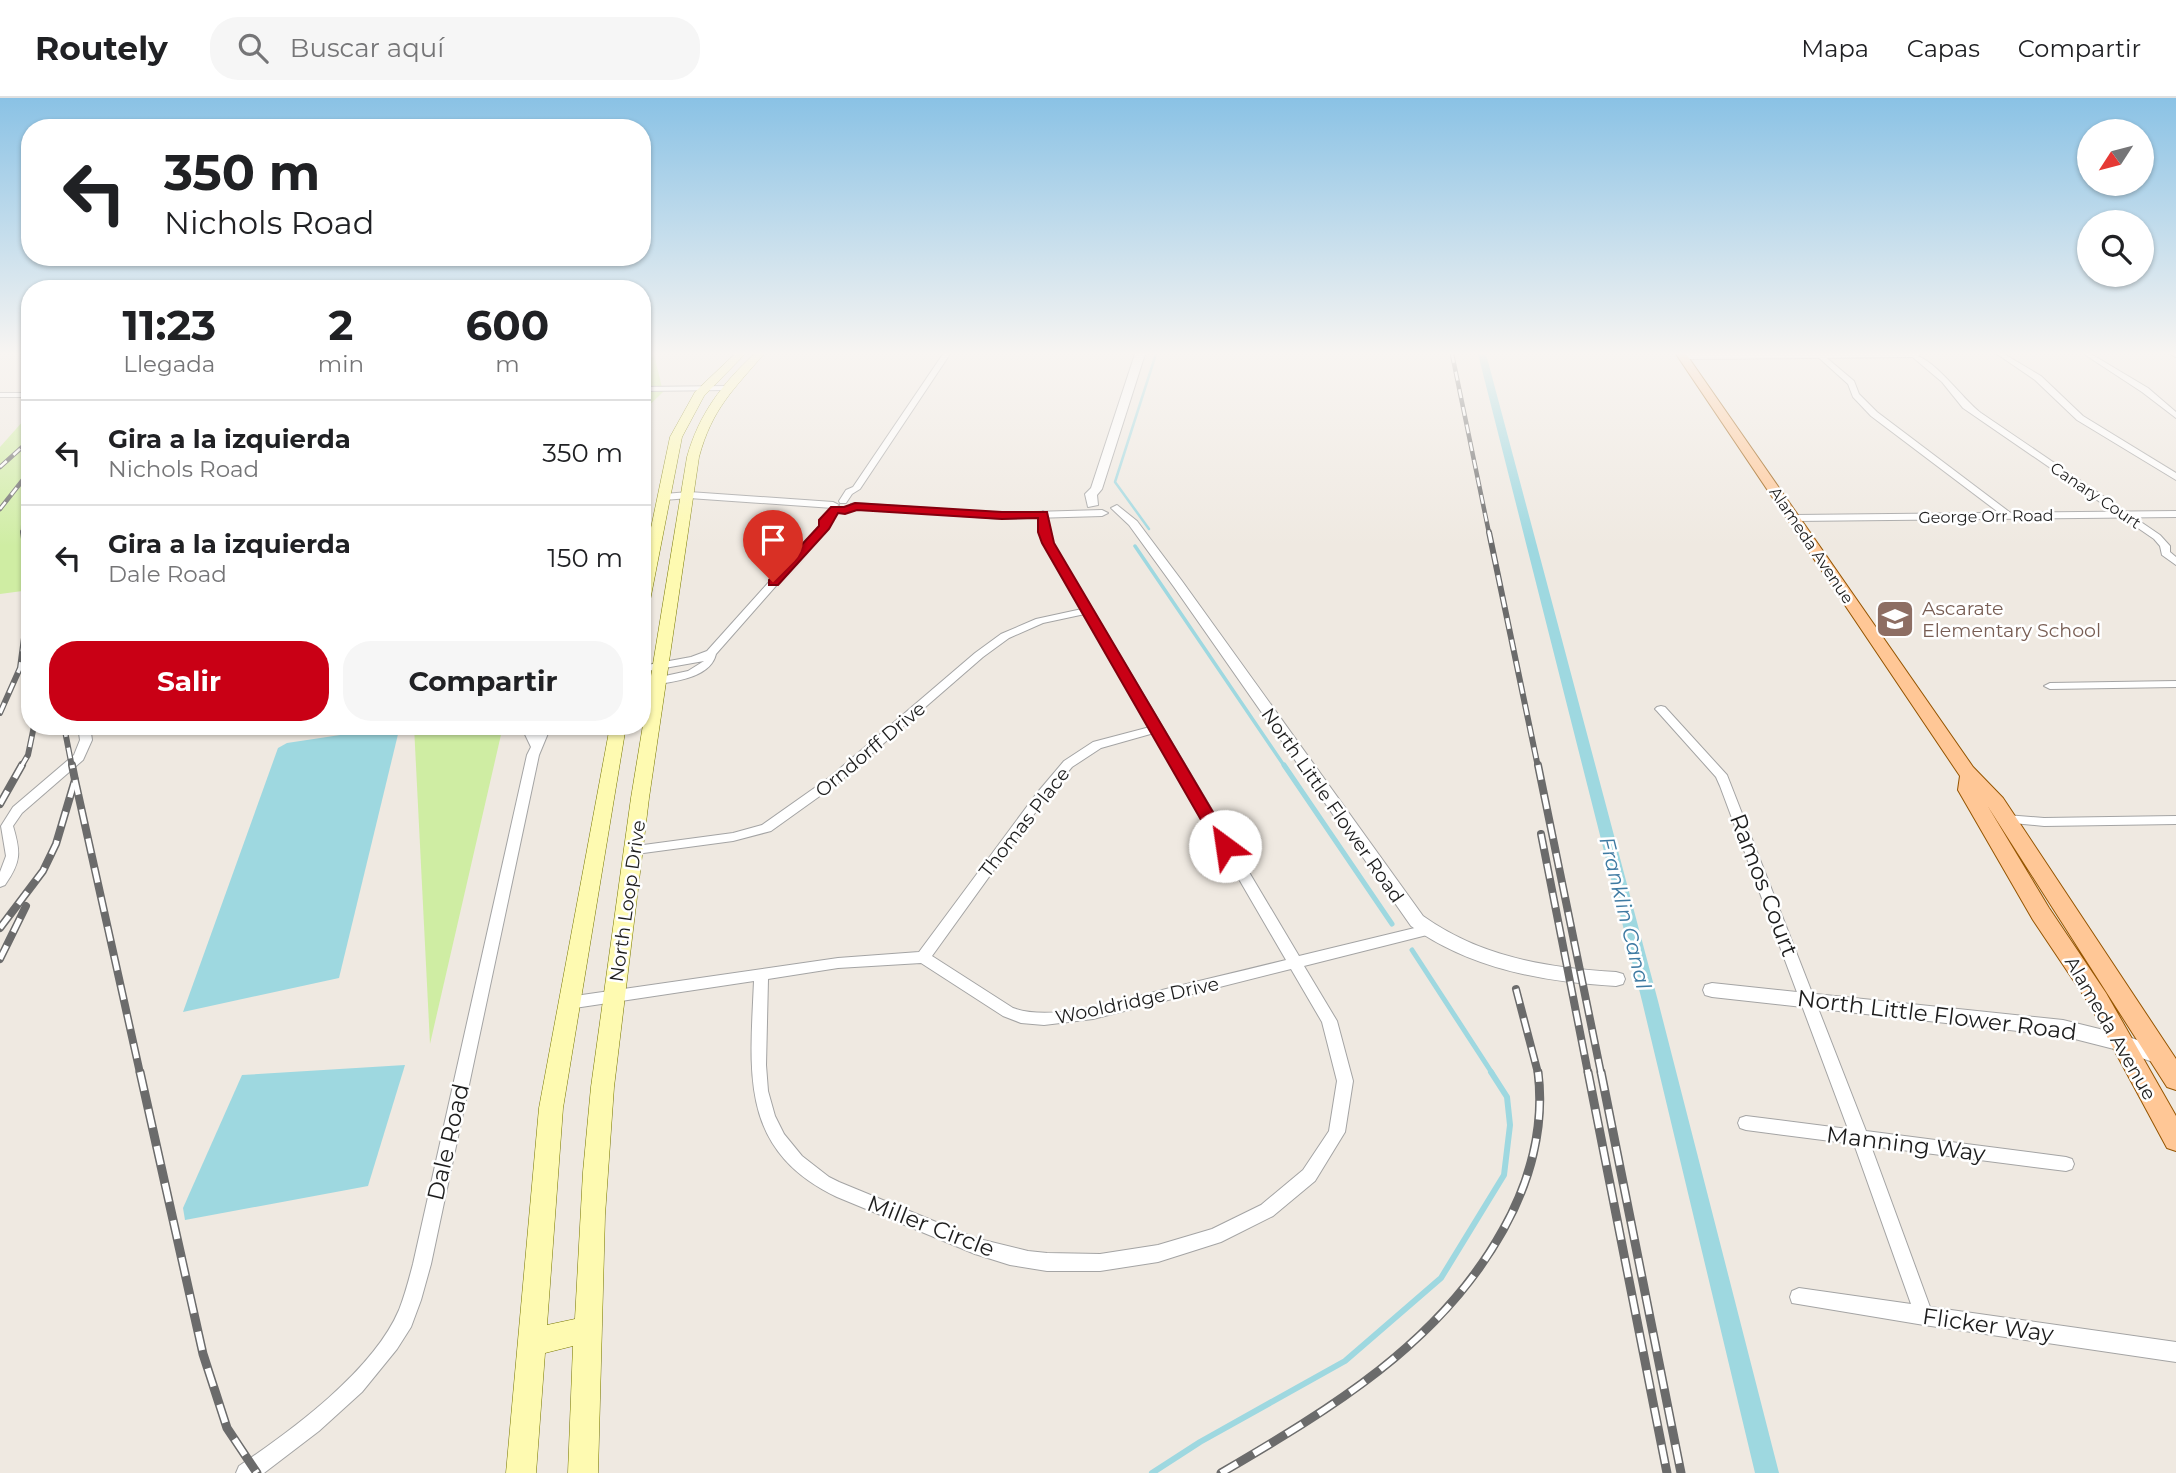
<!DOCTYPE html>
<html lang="es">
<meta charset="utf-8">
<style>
:root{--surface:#fff;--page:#f6f6f6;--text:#202124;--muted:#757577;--line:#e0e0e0;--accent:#c90015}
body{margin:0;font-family:Montserrat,sans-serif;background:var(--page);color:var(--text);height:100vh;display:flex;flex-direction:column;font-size:26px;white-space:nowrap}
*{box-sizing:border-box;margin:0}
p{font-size:23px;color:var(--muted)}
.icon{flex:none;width:38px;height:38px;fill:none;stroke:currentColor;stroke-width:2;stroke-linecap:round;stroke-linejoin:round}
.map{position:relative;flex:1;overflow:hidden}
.drawer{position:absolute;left:21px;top:182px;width:630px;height:455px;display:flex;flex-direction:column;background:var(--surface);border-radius:28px;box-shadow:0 2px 5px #0004}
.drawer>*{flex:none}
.hud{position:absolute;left:21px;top:21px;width:630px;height:147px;border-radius:28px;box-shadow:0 2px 5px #0004;background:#fff;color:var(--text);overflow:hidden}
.needle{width:46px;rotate:234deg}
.buttons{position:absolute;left:2077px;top:21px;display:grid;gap:14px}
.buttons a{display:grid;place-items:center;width:77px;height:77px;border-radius:50%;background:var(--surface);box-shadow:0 2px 5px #0004;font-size:35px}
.pin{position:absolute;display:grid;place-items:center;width:60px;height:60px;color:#fff;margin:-72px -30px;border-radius:50% 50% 50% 0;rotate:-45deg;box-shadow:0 0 7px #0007}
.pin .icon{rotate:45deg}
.me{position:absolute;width:77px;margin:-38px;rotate:329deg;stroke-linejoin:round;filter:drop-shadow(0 0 5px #0008)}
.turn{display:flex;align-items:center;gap:24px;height:147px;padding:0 28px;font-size:32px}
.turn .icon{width:91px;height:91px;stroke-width:2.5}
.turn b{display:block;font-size:49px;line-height:60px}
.eta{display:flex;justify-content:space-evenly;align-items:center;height:119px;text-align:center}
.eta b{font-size:42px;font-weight:700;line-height:49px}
.action{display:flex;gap:14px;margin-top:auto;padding:14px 28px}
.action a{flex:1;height:80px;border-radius:28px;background:var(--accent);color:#fff;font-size:28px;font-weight:700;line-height:80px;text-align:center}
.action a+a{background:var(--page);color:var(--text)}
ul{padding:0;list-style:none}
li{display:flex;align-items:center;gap:21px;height:105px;padding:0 28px;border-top:2px solid var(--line)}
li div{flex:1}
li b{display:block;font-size:26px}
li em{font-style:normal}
header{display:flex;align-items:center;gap:42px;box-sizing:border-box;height:98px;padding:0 35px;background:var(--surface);border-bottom:2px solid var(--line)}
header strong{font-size:33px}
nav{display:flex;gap:38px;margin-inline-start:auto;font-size:24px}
.search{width:490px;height:63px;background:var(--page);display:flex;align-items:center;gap:18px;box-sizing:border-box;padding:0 24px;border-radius:28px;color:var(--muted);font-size:26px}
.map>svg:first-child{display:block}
.grass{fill:#cfeda3}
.water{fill:#9ed8e0}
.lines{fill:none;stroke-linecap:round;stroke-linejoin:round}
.stream-far3{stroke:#9ed8e0;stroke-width:2.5}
.stream-far2{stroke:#9ed8e0;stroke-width:3.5}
.stream-far1{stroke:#9ed8e0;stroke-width:5}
.stream{stroke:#9ed8e0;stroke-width:6}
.canal{fill:#9ed8e0;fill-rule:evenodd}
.minor-casing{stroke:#a4a4a4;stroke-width:2}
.tertiary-casing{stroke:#a4a4a4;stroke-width:2}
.secondary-casing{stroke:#770;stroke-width:1}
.primary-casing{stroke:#955500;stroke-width:2}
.minor{fill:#fff;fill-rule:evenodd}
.tertiary{fill:#fff;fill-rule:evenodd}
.secondary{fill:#fefab1;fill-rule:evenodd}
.primary{fill:#ffc796;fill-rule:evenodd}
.rail-far3-casing{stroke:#6b6b6b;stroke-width:4.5}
.rail-far2-casing{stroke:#6b6b6b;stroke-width:6}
.rail-far1-casing{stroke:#6b6b6b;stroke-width:8}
.rail-casing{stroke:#6b6b6b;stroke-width:9}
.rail-far3{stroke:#fff;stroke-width:2.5;stroke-dasharray:9;stroke-linecap:butt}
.rail-far2{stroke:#fff;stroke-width:3.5;stroke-dasharray:11;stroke-linecap:butt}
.rail-far1{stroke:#fff;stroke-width:5;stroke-dasharray:15;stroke-linecap:butt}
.rail{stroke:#fff;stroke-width:6;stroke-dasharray:19;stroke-linecap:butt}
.route{fill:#c90015;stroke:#83000e;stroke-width:2}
.labels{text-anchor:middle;stroke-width:5;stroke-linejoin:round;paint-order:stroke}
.far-street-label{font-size:16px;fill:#1d1d1d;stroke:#fff}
.education-label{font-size:19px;fill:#785e54;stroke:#fff;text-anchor:start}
.street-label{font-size:19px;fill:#1d1d1d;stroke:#fff}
.water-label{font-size:21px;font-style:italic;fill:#3e7aa2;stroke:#fff}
.near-street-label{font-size:23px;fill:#1d1d1d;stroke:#fff}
</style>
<header>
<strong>Routely</strong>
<div class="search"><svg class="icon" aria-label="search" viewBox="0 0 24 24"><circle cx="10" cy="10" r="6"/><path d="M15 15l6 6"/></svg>Buscar aquí</div>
<nav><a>Mapa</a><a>Capas</a><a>Compartir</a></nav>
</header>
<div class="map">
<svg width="2176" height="1375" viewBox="0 0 2176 1375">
<rect width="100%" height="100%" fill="#efe9e1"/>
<g class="grass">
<polygon points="642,256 654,256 663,294 642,314"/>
<polygon points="24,322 30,322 30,492 0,496 0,349"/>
<polygon points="414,628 503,628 430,946"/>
</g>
<g class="water">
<polygon points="400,628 339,880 183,914 278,650 287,645"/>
<polygon points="405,967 368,1088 185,1122 183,1110 242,977"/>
</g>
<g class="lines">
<polyline class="stream-far3" points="1149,431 1115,384 1156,256"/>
<polyline class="stream-far2" points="1135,448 1285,669"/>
<g class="stream-far1">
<polyline points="1284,667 1392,826"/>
<polyline points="1412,852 1492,975"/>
</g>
<polyline class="stream" points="1152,1375 1200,1344 1345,1263 1441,1180 1504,1077 1510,1027 1507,999 1491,974"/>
<polygon class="canal" points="1478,256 1486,256 1658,903 1779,1375 1755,1375 1642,903"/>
<g class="minor-casing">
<g id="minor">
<polygon points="943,256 950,256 860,391 852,396 846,405 840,405 839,403 846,392 853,389"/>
<polygon points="1816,256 1822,256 1854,283 1859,296 1877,314 2012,416 2012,420 2006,420 1871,318 1853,299 1848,286 1817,258"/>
<path d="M1909,256c23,0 53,45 72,59l179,122 10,11v6l6,5v8l-14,-10 -2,-9 -6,-7 -191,-131 -21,-26z"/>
<polygon points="1997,256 2004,256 2041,278 2083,318 2176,375 2176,382 2077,322 2035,282"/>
<polygon points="2084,256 2091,256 2148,290 2176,314 2176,320 2142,294"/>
<polygon points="2170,256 2176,256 2176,259"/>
<polygon points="727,288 727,292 724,292 642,293 642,289"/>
<rect x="0" y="295" width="30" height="4"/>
<path d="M835,408l4,3 -10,12 -2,7 -111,126c-6,27 -51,28 -74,33v-6l46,-10 16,-10 -62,11v-6l49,-9 16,-6 113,-126 2,-7z"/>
<path d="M1043,413l4,3 2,18 4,11 246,413 128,-31 5,1 2,4 -2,4 -5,1 -123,31 33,55 16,60 -8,51 -30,49 -42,35 -52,26 -63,20 -58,9h-53l-37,-6 -35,-11 -138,-57c-98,-47 -87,-123 -83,-216l-186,28 -5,-2 -2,-4 2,-4 5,-2 270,-39 81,-6 118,-159 27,-32 29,-19 57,-15 -65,-113 -42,9 -34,15 -26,19 -145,126 -67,48 -38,10 -97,13 -7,-4 7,-4 97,-13 29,-8 68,-48 145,-124 26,-19 35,-15 46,-10 -39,-66 -4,-11v-18zM1154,635l132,227c-40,10 -80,19 -120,29 -41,10 -113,34 -153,19l-81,-52 113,-157 27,-32 29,-19zM921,865l82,53 18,7 23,2 49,-6 198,-50 31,53 15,59 -8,50 -26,39 -42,35 -49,24 -54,16 -58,9 -53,-1 -19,-2 -53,-13 -136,-56 -10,-5 -27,-21 -18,-22 -9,-18 -7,-25 -2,-26 2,-86 70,-11z"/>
<polygon points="2176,583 2176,589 2050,591 2044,588 2050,585"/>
<polygon points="1661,608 1665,609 1727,677 1866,1033 2066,1059 2072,1061 2074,1066 2072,1071 2066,1073 1871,1048 1930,1209 2176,1244 2176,1264 1924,1227 1792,1205 1790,1199 1792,1193 1799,1190 1911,1206 1854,1046 1746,1032 1740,1030 1738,1025 1740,1020 1746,1018 1848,1031 1720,688 1716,679 1657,613 1655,611 1657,609"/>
<path d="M78,628h12l2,14 -9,20 -61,53 -9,13c8,27 8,36 -8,59l-5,2v-15l6,-16 -5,-30 12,-19 61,-52 6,-15z"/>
<path d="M521,628h12l3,7 3,-7h12l-12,29 -108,509 -10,36 -10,27 -14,22 -35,43 -43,39 -55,42h-28l3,-7c53,-36 134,-95 160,-156 6,-15 10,-31 14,-46l114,-509 4,-8z"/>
<polygon points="2006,717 2044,720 2176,718 2176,726 2044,728 2002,724 2000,721 2002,718"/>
</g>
</g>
<g class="tertiary-casing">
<g id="tertiary">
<polygon points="1135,256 1145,256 1102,391 1097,397 1098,407 1088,409 1085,396 1091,390"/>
<polygon points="1684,256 1921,256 1916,259 1681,261 1679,259"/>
<polygon points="689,394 833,404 839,407 833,410 689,400 664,402 658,399 664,396"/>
<polygon points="855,405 1002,415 1102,412 1108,415 1102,418 1002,421 851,410 851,406"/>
<path d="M1117,407l20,16 45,60 241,335c57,41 125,52 193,56l7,2 2,5 -2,5 -7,2c-72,-4 -146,-17 -205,-60l-237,-339 -45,-62 -18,-17z"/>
<polygon points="2176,413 2176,419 1795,423 1789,420 1795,417"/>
<polygon points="1712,885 2063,922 2120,936 2166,952 2169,958 2166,964 2159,966 2118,952 2063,938 1712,899 1705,897 1703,892 1705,887"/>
</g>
</g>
<g class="secondary-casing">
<g id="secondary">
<polygon points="735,256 745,256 704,298 682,339 649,508 642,512 642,473 670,339 695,294"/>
<path d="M754,256h10c-31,36 -52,55 -65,103l-50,341 -35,289 -9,128 -7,258h-30l5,-127 -28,7 -9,120h-30l33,-365 71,-382h16l-63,382 -16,217 28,-6 8,-147 8,-85 40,-289 56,-341c12,-43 35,-73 67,-103z"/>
</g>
</g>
<g class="primary-casing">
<polygon id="primary" points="1676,256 1686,256 1973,669 2003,700 2176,961 2176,992 2167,989 1987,707 2049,810 2106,895 2176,1018 2176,1053 2167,1050 2090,907 2033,822 1958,692 1960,678"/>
</g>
<use href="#minor" class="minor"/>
<use href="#tertiary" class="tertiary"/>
<use href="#secondary" class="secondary"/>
<use href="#primary" class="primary"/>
<g class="rail-far3-casing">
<g id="rail-far3">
<polyline points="1452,256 1489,435"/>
<polyline points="0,369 30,342"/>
<polyline points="0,411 26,378"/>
<polyline points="23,435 24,401 30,375"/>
</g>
</g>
<g class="rail-far2-casing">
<g id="rail-far2">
<polyline points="23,434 30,481"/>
<polyline points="1489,434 1538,669"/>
<polyline points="0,615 20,570 30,495"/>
<polyline points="64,628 72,669"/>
<polyline points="21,669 28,657 34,628"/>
</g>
</g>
<g class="rail-far1-casing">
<g id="rail-far1">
<polyline points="1538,667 1601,975"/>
<polyline points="75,682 140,975"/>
<polyline points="0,706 22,667"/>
<polyline points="1541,736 1588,975"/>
<polyline points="0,830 43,773 56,746 75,682 72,667"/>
<polyline points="0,861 26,808"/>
<polyline points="1516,891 1538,975"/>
</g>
</g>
<g class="rail-casing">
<g id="rail">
<polyline points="140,974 203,1256 227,1330 257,1375"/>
<polyline points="1588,974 1667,1375"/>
<polyline points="1601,974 1681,1375"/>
<path d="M1221,1375c109,-64 219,-129 282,-243 27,-48 42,-103 35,-158"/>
</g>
</g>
<use href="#rail-far3" class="rail-far3"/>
<use href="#rail-far2" class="rail-far2"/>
<use href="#rail-far1" class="rail-far1"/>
<use href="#rail" class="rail"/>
</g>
<linearGradient id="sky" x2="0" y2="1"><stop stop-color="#8ac2e5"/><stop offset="0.57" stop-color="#f8f5f2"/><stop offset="1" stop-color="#f8f5f2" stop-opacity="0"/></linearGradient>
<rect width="2176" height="448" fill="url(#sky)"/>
<polygon class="route" points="855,405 1002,414 1047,414 1054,445 1233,748 1231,752 1219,752 1216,748 1042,445 1038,434 1038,420 1002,421 857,412 845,416 838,415 829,431 778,487 769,487 769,482 819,428 819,422 831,409 844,409"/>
<defs>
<g id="school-square" transform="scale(2.0125)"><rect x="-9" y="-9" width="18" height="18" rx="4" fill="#8d6e63" stroke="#fff"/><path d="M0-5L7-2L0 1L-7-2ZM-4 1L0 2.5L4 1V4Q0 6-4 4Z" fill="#fff"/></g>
</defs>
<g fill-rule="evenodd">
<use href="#school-square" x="1895" y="521"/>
</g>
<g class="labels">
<g class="far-street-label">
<text transform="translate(2096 397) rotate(34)" y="6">Canary Court</text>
<text transform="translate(1986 418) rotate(-1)" y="6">George Orr Road</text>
<text transform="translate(1812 447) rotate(56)" y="6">Alameda Avenue</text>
</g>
<g class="education-label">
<text x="1922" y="517">Ascarate<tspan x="1922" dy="22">Elementary School</tspan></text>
</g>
<g class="street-label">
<text transform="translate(870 651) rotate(-40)" y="7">Orndorff Drive</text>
<text transform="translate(1333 707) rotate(55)" y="7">North Little Flower Road</text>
<text transform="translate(1024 724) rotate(-52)" y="7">Thomas Place</text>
<text transform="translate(627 803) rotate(-82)" y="7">North Loop Drive</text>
<text transform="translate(1137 902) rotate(-12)" y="7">Wooldridge Drive</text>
<text transform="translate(2111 930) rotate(60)" y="7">Alameda Avenue</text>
</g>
<g class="water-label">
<text transform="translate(1625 815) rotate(76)" y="7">Franklin Canal</text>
</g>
<g class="near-street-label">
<text transform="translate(1764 787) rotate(69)" y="8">Ramos Court</text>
<text transform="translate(1937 917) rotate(7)" y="8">North Little Flower Road</text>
<text transform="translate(448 1044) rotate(-77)" y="8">Dale Road</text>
<text transform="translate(1906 1046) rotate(7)" y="8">Manning Way</text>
<text transform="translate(931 1128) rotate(21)" y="8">Miller Circle</text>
<text transform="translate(1988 1227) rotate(8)" y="8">Flicker Way</text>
</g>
</g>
</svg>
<div class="buttons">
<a><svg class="needle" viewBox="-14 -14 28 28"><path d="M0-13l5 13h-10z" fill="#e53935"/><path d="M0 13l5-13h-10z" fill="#757577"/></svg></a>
<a><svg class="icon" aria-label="search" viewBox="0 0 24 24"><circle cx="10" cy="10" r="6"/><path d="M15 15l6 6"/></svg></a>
</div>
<div class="pin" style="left:773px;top:484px;background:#d93025"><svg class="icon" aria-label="arrive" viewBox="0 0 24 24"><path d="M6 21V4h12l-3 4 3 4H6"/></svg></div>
<svg class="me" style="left:1225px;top:748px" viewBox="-20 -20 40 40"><circle r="19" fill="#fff"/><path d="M0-13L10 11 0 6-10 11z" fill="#c90015"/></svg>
<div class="hud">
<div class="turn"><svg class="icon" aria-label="left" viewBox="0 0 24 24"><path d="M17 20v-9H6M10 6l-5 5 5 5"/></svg><div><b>350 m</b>Nichols Road</div></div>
</div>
<section class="drawer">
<div class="eta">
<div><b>11:23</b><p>Llegada</p></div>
<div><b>2</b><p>min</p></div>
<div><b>600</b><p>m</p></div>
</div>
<ul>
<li><svg class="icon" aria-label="left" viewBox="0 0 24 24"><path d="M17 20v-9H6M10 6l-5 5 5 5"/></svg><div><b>Gira a la izquierda</b><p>Nichols Road</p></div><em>350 m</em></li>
<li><svg class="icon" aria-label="left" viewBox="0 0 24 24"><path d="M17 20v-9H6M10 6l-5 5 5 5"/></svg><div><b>Gira a la izquierda</b><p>Dale Road</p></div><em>150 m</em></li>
</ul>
<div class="action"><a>Salir</a><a>Compartir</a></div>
</section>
</div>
